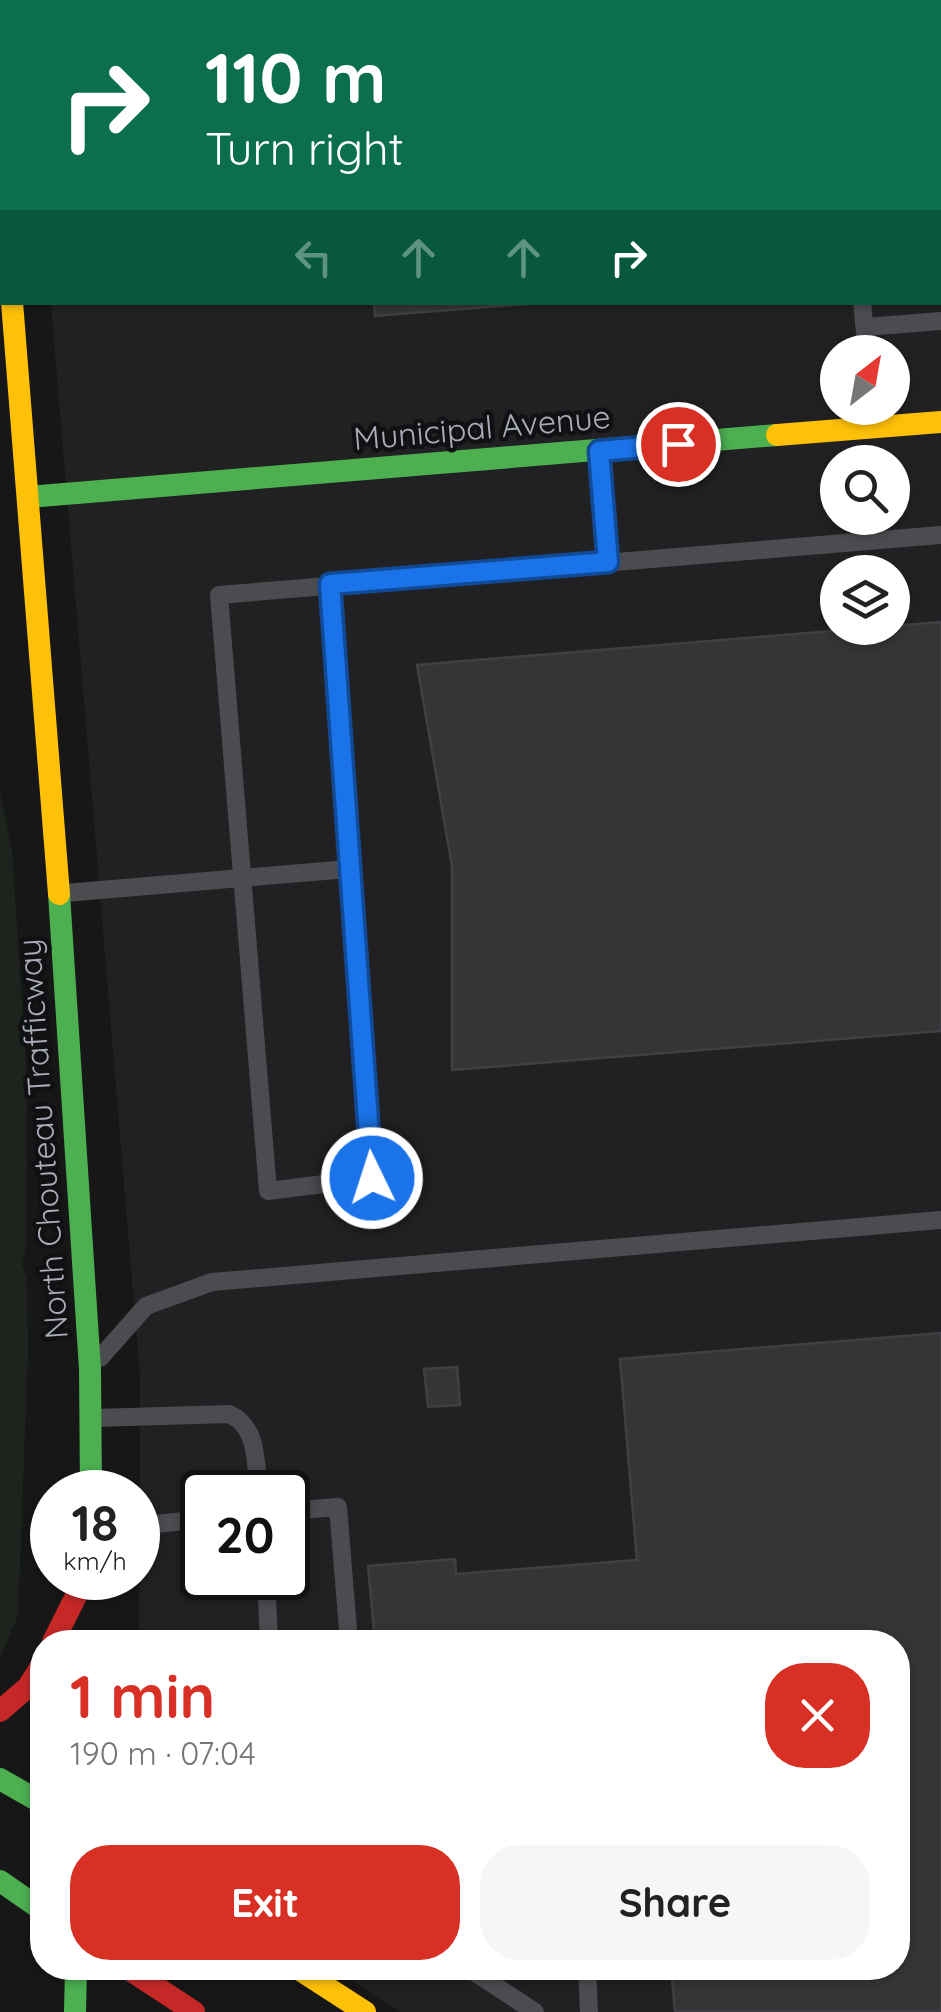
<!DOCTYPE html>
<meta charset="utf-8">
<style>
:root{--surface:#fff;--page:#f6f6f6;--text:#222;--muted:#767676;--accent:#d93025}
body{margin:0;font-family:Quicksand,sans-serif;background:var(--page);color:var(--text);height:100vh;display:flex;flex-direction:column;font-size:38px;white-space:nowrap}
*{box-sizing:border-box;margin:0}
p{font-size:32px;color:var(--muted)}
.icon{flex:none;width:55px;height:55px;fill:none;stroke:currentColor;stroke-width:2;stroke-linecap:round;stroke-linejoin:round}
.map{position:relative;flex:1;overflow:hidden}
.details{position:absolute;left:30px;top:1630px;width:880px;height:350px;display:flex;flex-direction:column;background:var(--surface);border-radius:40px;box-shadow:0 2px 8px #0004}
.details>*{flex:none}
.top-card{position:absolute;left:0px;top:0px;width:942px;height:305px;box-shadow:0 2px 8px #0004;background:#0b6e4f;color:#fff;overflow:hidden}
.needle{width:65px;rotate:31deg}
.controls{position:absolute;left:820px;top:335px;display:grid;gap:20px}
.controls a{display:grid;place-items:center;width:90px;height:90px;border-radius:50%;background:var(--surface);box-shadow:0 2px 8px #0004;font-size:50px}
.speed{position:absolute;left:30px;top:1470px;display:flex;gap:20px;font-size:50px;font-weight:700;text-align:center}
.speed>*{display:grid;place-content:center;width:130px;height:130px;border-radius:50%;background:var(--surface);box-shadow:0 2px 8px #0004;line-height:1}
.speed small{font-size:25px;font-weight:400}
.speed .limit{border:5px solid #111;border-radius:15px;background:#fff;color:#111}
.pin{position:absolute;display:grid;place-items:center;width:85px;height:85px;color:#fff;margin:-42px;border:5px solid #fff;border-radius:50%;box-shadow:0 2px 10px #0007}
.me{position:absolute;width:110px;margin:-55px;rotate:356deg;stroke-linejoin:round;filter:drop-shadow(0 0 8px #0008)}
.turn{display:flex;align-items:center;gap:35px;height:210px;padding:0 40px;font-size:45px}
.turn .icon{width:130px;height:130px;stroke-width:2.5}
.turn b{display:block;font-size:70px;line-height:85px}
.lanes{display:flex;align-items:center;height:95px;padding:0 40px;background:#0003;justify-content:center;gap:50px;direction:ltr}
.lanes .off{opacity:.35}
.round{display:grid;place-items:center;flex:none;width:105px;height:105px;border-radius:40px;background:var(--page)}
.summary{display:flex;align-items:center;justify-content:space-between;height:170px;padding:0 40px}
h1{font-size:60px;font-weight:800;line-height:75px;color:var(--accent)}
.cta{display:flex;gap:20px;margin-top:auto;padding:20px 40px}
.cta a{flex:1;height:115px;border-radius:40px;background:var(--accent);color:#fff;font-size:40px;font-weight:800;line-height:115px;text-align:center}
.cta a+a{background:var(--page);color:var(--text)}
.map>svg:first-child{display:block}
.built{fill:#212123;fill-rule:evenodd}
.green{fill:#1d241e}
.building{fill:#353536;stroke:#3f4043;stroke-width:2.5}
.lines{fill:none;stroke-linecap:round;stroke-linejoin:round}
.lane{stroke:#4b4c50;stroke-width:18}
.fast{stroke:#4caf50;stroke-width:22}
.slow{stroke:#ffc107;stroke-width:22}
.jam{stroke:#c62828;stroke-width:22}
.route-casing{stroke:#114b97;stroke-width:25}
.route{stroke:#1a73e8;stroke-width:18}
.labels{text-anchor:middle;stroke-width:9;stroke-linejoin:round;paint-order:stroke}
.street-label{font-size:32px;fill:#a8adb8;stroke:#111113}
</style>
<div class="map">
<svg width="941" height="2012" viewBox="0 0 941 2012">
<rect width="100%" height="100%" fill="#171717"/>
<path class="built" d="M31,0h910v2012h-540l-68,-44h565v-326h-759l1,-264 -89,-1075 889,-1v-300zM838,352h54v56h-54zM838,462h54v56h-54zM838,572h54v56h-54zM202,1492h86v86h-86z"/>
<polygon class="green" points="0,791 12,851 27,1081 27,1241 22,1264 27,1279 28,1353 18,1615 0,1658"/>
<g class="building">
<rect x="349" y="0" width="287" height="2"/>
<polygon points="374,302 551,302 375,316"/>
<polygon points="941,622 941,1031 452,1070 452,866 417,665"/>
<polygon points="941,1333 941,2012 675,2012 671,1968 898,1968 898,1642 375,1642 368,1566 455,1559 456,1574 637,1560 620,1359"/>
<polygon points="457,1367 460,1405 428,1407 424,1369"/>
</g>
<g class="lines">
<g class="lane">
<polyline points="194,0 194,2"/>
<polyline points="881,2 885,0"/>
<polyline points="0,85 2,84"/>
<polyline points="0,257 2,257"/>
<polyline points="862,302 867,352"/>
<polyline points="865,327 941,321"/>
<polyline points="599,451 607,562"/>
<polyline points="331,584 372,1178 268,1191 219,595 941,535"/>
<polyline points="65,893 348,869"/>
<polyline points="100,1358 146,1306 212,1282 941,1220"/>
<path d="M95,1418l134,-4c30,13 26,49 30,78"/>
<polyline points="288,1511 338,1507 349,1642"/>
<polyline points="138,1526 202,1519"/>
<polyline points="266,1578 269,1642"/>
<polyline points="468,1968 535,2012"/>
<polyline points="587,1968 589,2012"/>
</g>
<g class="fast">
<polyline points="28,497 777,435"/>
<polyline points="59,894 90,1369 91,1492"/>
<polyline points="0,1779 42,1803"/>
<polyline points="0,1881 42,1910"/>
<polyline points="75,2012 76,1968"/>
</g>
<g class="slow">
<polyline points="0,146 2,179"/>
<polyline points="12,302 59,894"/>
<polyline points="777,435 941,422"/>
<polyline points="297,1968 365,2012"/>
</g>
<g class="jam">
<polyline points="53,1642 85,1578"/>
<polyline points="0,1711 28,1687 42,1665"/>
<polyline points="127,1968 194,2012"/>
</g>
</g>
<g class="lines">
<g class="route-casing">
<polyline id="route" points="372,1178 330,584 608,562 599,451 678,444"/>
</g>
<use href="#route" class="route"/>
</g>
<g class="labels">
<g class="street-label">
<text transform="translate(482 428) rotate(-5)" y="11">Municipal Avenue</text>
<text transform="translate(43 1139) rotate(-94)" y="11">North Chouteau Trafficway</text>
</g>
</g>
</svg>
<div class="controls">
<a><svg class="needle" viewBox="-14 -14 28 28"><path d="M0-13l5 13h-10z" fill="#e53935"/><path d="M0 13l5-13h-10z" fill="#767676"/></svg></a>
<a><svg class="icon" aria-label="search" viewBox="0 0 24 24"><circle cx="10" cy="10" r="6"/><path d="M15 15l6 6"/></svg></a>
<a><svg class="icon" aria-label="layers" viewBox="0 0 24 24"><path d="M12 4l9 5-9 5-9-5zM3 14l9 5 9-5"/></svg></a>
</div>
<div class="speed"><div>18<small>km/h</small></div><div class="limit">20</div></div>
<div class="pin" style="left:678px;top:444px;background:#d93025"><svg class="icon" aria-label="arrive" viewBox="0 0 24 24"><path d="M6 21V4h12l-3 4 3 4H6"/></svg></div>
<svg class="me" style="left:372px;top:1178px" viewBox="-20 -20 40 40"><circle r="17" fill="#1a73e8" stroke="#fff" stroke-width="3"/><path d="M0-11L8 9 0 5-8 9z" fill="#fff"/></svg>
<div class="top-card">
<div class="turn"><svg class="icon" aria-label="right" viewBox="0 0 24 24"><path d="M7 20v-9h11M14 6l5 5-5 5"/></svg><div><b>110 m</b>Turn right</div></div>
<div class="lanes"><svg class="icon off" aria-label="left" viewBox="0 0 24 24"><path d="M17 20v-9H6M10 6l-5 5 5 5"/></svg><svg class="icon off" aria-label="ahead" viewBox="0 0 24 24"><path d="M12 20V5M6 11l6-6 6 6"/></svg><svg class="icon off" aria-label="ahead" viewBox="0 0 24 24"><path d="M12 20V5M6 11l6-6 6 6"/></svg><svg class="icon" aria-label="right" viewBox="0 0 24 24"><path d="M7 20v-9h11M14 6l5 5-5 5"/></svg></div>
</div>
<section class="details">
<div class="summary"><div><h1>1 min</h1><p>190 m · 07:04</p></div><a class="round" style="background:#d93025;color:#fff"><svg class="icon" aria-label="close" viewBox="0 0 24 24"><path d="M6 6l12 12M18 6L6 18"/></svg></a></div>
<div class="cta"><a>Exit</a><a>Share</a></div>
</section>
</div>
